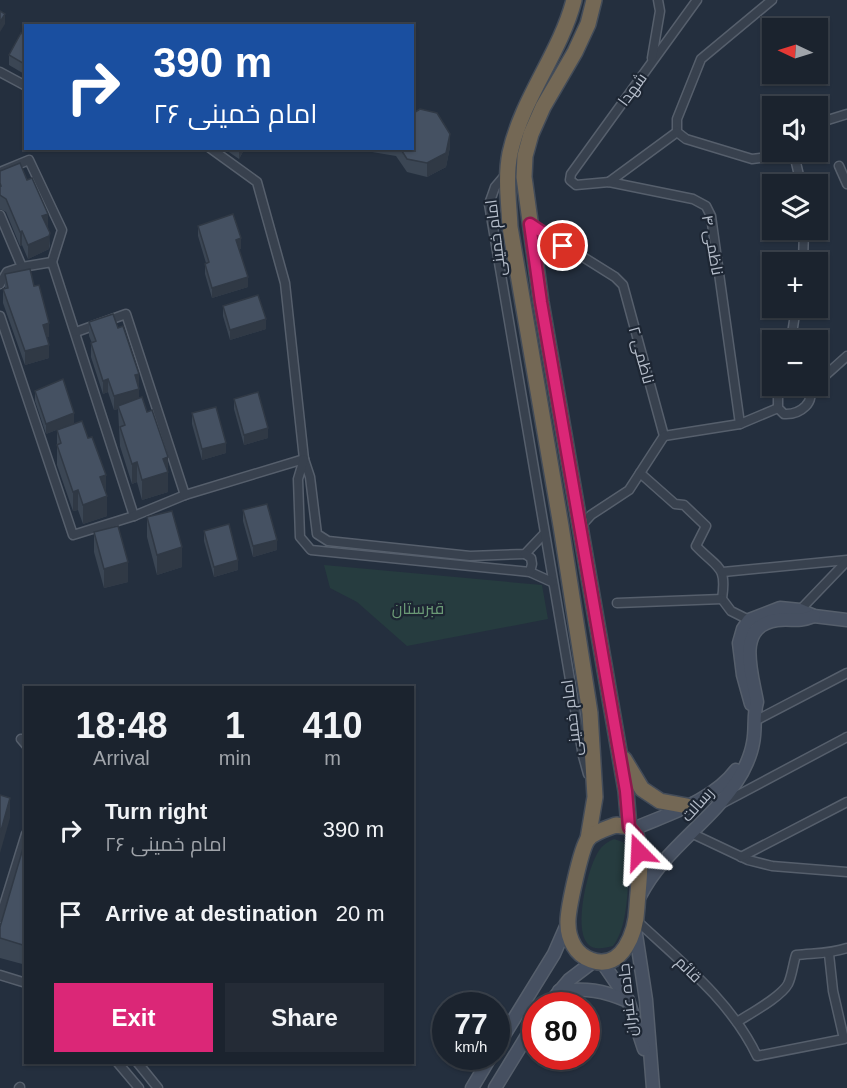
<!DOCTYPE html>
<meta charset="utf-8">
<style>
:root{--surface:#1b232e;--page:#242b36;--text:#f1f3f6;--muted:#a0a4aa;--line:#39404a;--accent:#db2777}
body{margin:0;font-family:Arial,Cairo,sans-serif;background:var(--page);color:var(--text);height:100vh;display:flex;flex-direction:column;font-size:22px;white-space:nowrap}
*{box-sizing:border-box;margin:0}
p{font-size:20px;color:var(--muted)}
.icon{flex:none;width:33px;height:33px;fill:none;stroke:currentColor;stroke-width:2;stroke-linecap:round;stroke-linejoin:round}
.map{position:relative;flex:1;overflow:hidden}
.side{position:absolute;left:24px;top:686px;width:390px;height:378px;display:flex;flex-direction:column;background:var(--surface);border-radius:0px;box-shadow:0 2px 4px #0004,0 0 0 2px var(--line)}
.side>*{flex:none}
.hud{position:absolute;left:24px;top:24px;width:390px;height:126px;border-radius:0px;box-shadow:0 2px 4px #0004,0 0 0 2px var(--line);background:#1a4fa0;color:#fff;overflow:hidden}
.needle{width:39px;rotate:274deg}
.fabs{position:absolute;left:762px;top:18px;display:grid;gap:12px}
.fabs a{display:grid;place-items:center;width:66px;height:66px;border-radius:0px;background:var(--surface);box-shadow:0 2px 4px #0004,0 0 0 2px var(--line);font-size:30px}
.speed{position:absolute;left:432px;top:992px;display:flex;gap:12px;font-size:30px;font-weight:700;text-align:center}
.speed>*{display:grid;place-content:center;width:78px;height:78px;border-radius:50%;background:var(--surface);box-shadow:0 2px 4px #0004,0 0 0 2px var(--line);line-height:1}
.speed small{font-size:15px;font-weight:400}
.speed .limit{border:9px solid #d22;background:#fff;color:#111}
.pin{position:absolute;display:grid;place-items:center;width:51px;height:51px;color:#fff;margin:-26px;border:3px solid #fff;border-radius:50%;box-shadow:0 2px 6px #0007}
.me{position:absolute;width:66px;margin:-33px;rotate:339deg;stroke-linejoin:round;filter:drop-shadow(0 0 4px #0008)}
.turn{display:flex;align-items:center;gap:21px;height:126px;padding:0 30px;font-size:27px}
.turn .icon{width:78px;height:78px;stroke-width:2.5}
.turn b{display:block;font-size:42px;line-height:51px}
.eta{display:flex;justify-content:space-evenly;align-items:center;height:102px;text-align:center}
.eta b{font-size:36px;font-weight:800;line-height:42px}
.primary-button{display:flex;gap:12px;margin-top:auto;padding:12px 30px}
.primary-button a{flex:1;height:69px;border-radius:0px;background:var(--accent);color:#fff;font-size:24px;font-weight:800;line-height:69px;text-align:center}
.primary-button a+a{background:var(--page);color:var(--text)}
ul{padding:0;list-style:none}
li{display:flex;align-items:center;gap:18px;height:84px;padding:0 30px}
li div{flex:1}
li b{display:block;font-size:22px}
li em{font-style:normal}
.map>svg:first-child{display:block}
.green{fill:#263c3f}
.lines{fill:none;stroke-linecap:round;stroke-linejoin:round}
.street-casing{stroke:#565f6c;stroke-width:11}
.secondary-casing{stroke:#565f6c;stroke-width:15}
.highway-casing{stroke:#434c59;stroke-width:18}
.street{stroke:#38414e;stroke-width:8}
.secondary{stroke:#465061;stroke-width:12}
.highway{stroke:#746855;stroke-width:15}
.wall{fill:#3b4654}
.shaded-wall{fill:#303945}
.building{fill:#455162;stroke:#303945;stroke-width:1.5}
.route-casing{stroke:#8e194d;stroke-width:15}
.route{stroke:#db2777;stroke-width:10}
.labels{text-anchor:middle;stroke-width:4.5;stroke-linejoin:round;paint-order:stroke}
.street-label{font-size:16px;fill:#b4bcc9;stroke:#1d2633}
.park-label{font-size:16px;fill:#6b9a76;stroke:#1d2633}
</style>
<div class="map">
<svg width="847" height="1088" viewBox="0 0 847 1088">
<rect width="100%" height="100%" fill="#242f3e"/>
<g class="green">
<polygon points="324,565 542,585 548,619 407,646 357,602 330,588"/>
<path d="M614,839l9,3 6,7c-1,26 1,76 -16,97 -8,2 -20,5 -26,-3 -13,-16 0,-72 10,-89 4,-8 10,-12 17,-15z"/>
</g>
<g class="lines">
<g class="street-casing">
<g id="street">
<polyline points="697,0 571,174 570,180 576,185 609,182 693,199 706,206 711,216 740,424"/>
<polyline points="772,0 701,59 677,119 677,132 686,139 752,159 794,154"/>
<polyline points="652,58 660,11 658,0"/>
<polyline points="0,72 26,86"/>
<polyline points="818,123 847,114"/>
<polyline points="210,148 257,182 285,283 304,459 310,477 317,534 328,541 470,556 525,554 544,534"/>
<polyline points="794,154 801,184"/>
<polyline points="839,166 847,184"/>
<polyline points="0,172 29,160 62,230 52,262"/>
<path d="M506,174l-11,13 -6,17c30,184 61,368 94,552l5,18"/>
<polyline points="609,182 677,132"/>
<polyline points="0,215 22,267"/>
<polyline points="532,225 615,277 623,285 664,436"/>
<polyline points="803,262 804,230"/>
<polyline points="0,284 7,272 22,267 52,262 134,516"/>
<polyline points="0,316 73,535 134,516 185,495 304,459"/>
<polyline points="76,332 126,314 185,495"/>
<polyline points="791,340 796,308"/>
<polyline points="818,382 847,356"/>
<path d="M781,386l-3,10v12l6,6c16,1 33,-12 24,-28"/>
<polyline points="664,436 740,424 778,408"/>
<polyline points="304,459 298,479 300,537 311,550 530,572 552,582"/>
<path d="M640,473l35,31 9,1 22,21 -10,20c22,23 31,19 26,53l9,12 18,9"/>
<polyline points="580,527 591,515 629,490 664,436"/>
<polyline points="525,554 531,558 532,564 530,572"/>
<polyline points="723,572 847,560"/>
<polyline points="617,603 722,599"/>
<polyline points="800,610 847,561"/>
<polyline points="755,721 847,673"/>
<polyline points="21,739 26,745"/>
<polyline points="723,803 847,737"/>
<polyline points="693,834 748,860 772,866 847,872"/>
<polyline points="741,857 847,802"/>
<polyline points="0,918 26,834"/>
<path d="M636,920c44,41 95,81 121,136l87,-17 -11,-48 -4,-37"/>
<polyline points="0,975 26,983"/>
<path d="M737,1022c14,-9 44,-25 51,-38 4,-8 5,-20 8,-29 18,-2 34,-1 51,-7"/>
<polyline points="117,1062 139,1088"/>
<polyline points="137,1062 158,1088"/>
<polyline points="19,1088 20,1087"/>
</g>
</g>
<g class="secondary-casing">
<g id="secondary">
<polyline points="751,704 743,675 739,643 743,629 749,620 780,608 800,610 814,616 847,620"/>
<path d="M631,830c36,-16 81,-28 105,-60"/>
<path d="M640,896c23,-46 69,-72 97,-115 7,-10 14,-26 16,-38 3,-13 0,-28 4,-41 -5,-29 -22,-76 20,-82 17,-2 19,3 37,-4"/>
<polyline points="635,928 646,1000 653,1088"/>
<polyline points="602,962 628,1000 644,1049"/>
<path d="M559,991c28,-3 43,-1 69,10"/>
<polyline points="548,1005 569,980 594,961"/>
<polyline points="496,1048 554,954 568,922"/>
<polyline points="472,1088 491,1056"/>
<polyline points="495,1088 536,1021"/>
</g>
</g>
<g class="highway-casing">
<g id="highway">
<path d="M574,0c-14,54 -52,98 -64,153 -5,25 -1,50 0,74l51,299 29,187 5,84 -7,42"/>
<polyline points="594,0 588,24 575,52 543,107 531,134 525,156 524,177 541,302 626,791 629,827"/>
<polyline points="624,759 642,789 660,801 687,806"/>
<path d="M616,825l13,2c3,3 7,7 8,11 6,17 1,51 0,69 -1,24 -14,65 -46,53 -8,-3 -13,-7 -17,-14 -4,-7 -6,-15 -6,-22 -1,-12 13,-76 20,-85 6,-7 20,-11 28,-14z"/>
</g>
</g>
<use href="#street" class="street"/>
<use href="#secondary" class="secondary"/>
<use href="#highway" class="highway"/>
</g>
<g class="wall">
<polygon points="26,36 26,75 9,65 9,55"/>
<polygon points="450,147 446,167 427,177 407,172 396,156 372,152 372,148"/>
<polygon points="223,148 245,148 239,159"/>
<polygon points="0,171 48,227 50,246 49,249 28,259 22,245 20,246 6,212 0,209"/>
<polygon points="198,226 241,249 239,249 248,287 212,298 205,274 205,264 206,263 198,236"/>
<polygon points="5,274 34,286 49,337 47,337 49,358 25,365 3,303 3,289 5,289"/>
<polygon points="223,306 266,329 230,340 223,316"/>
<polygon points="89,322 139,387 139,398 168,457 168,492 142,500 137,482 132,484 120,446 118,409 114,410 108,392 103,394 91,357 91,343 92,343 89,336"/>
<polygon points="35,391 74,423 46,434 35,401"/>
<polygon points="234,399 268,438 244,445 234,409"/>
<polygon points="192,413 226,453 202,460 192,424"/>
<polygon points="57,430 106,493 107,516 83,524 78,510 73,511 57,465"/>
<polygon points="243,510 277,550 253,557 243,521"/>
<polygon points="147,517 182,567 157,575 147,537"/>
<polygon points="204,531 238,570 214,577 204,541"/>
<polygon points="94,532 128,582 104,588 94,552"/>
<polygon points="26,838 26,965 0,958 0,927"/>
</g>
<g class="shaded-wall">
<polygon points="5,14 5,24 0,32 0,22"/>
<polygon points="450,134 450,147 446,167 427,177 427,163"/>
<polygon points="245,148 239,159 239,149"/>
<polygon points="48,214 48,227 42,216"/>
<polygon points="22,231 22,245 20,246 20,232"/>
<polygon points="50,233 49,249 28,259 28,245"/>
<polygon points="241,238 241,249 236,250 236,240"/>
<polygon points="248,277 248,287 212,298 212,288"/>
<polygon points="266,319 266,329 230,340 230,330"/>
<polygon points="49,323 49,337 43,338 43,325"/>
<polygon points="49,345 49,358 25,365 25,351"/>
<polygon points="139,374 139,387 135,389 135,375"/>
<polygon points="108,379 108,392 103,394 103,381"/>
<polygon points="139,389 139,402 118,406 118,409 114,410 114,396"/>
<polygon points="74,413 74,423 46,434 46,424"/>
<polygon points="268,428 268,438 244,445 244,435"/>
<polygon points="226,443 226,453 202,460 202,449"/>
<polygon points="168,457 168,492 142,500 142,480 163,459"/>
<polygon points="137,462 137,482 132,484 132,464"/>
<polygon points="106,475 106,495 100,477"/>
<polygon points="78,490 78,510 73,511 73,492"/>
<polygon points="107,496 107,516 83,524 83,505"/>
<polygon points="277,540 277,550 253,557 253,546"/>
<polygon points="182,547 182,567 157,575 157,555"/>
<polygon points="238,560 238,570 214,577 214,567"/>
<polygon points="128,562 128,582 104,588 104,569"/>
<polygon points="10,798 10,818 0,853 0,834"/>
</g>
<g class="building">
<polygon points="0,11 5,14 0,22"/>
<polygon points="21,33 26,36 26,65 9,55"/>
<polygon points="420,109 437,113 450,134 446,153 427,163 407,159 400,148 412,148 412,114"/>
<polygon points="20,163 27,180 32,178 48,214 42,216 50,233 49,236 28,245 22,231 20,232 6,199 0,195 0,186 1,186 0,183 0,171"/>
<polygon points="233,214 241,238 236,240 248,277 212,288 205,264 209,262 198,226"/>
<polygon points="30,269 34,286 39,285 49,323 43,325 49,345 25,351 3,289 8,288 5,274"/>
<polygon points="258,295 266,319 230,330 223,306"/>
<polygon points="113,314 118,328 123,326 139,374 135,375 139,389 114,396 108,379 103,381 91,343 96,341 89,322"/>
<polygon points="63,379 74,413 46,424 35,391"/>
<polygon points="258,392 268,428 244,435 234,399"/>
<polygon points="142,397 147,412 152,410 168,457 163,459 168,472 142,480 137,462 132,464 120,427 125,425 118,406"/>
<polygon points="216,407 226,443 202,449 192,413"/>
<polygon points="82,421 88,438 92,437 106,475 100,477 107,496 83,505 78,490 73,492 57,445 61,443 57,430"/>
<polygon points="267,504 277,540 253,546 243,510"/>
<polygon points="172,511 182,547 157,555 147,517"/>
<polygon points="229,524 238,560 214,567 204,531"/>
<polygon points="118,526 128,562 104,569 94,532"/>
<polygon points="0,795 10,798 0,834"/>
<polygon points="26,838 26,946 0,938 0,927"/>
</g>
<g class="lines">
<g class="route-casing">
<polyline id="route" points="563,246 530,224 541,302 626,791 629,827 637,837 639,852"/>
</g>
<use href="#route" class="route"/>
</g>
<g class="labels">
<g class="street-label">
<text transform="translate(632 89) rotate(-54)" y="6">شهدا</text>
<text transform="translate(495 238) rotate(-97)" y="6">امام خمینی</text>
<text transform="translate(713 245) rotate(80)" y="6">ناظمی ۴</text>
<text transform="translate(642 355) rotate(75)" y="6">ناظمی ۲</text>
<text transform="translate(571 718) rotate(-97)" y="6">امام خمینی</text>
<text transform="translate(697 804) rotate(-48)" y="6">رسالت</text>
<text transform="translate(689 969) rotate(45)" y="6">قائم</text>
<text transform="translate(627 1000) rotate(-96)" y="6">جاده عنبران</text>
</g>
<g class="park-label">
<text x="418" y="614">قبرستان</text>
</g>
</g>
</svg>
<div class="fabs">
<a><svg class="needle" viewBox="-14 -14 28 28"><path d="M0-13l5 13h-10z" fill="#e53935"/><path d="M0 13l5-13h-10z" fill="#a0a4aa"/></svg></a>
<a><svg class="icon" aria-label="sound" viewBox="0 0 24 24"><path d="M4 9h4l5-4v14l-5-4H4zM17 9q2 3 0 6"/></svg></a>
<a><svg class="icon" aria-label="layers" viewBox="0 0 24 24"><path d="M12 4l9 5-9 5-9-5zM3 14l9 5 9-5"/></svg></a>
<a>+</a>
<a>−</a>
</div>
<div class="speed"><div>77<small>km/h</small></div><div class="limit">80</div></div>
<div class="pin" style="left:563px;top:246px;background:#d93025"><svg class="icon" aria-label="arrive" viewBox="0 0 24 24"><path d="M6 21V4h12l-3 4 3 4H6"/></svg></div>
<svg class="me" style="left:639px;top:852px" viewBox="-20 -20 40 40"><path d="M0-17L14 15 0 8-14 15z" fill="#db2777" stroke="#fff" stroke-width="4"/></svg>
<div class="hud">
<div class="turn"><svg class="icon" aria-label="right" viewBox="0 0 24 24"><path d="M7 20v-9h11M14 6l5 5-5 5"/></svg><div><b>390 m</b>امام خمینی ۲۶</div></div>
</div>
<section class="side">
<div class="eta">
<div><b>18:48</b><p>Arrival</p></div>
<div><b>1</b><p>min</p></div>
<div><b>410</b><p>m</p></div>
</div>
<ul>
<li><svg class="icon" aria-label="right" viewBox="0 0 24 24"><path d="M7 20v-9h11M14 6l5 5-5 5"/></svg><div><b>Turn right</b><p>امام خمینی ۲۶</p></div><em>390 m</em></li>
<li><svg class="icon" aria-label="arrive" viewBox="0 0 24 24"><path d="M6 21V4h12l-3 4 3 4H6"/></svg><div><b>Arrive at destination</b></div><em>20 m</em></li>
</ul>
<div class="primary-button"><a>Exit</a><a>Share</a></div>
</section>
</div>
